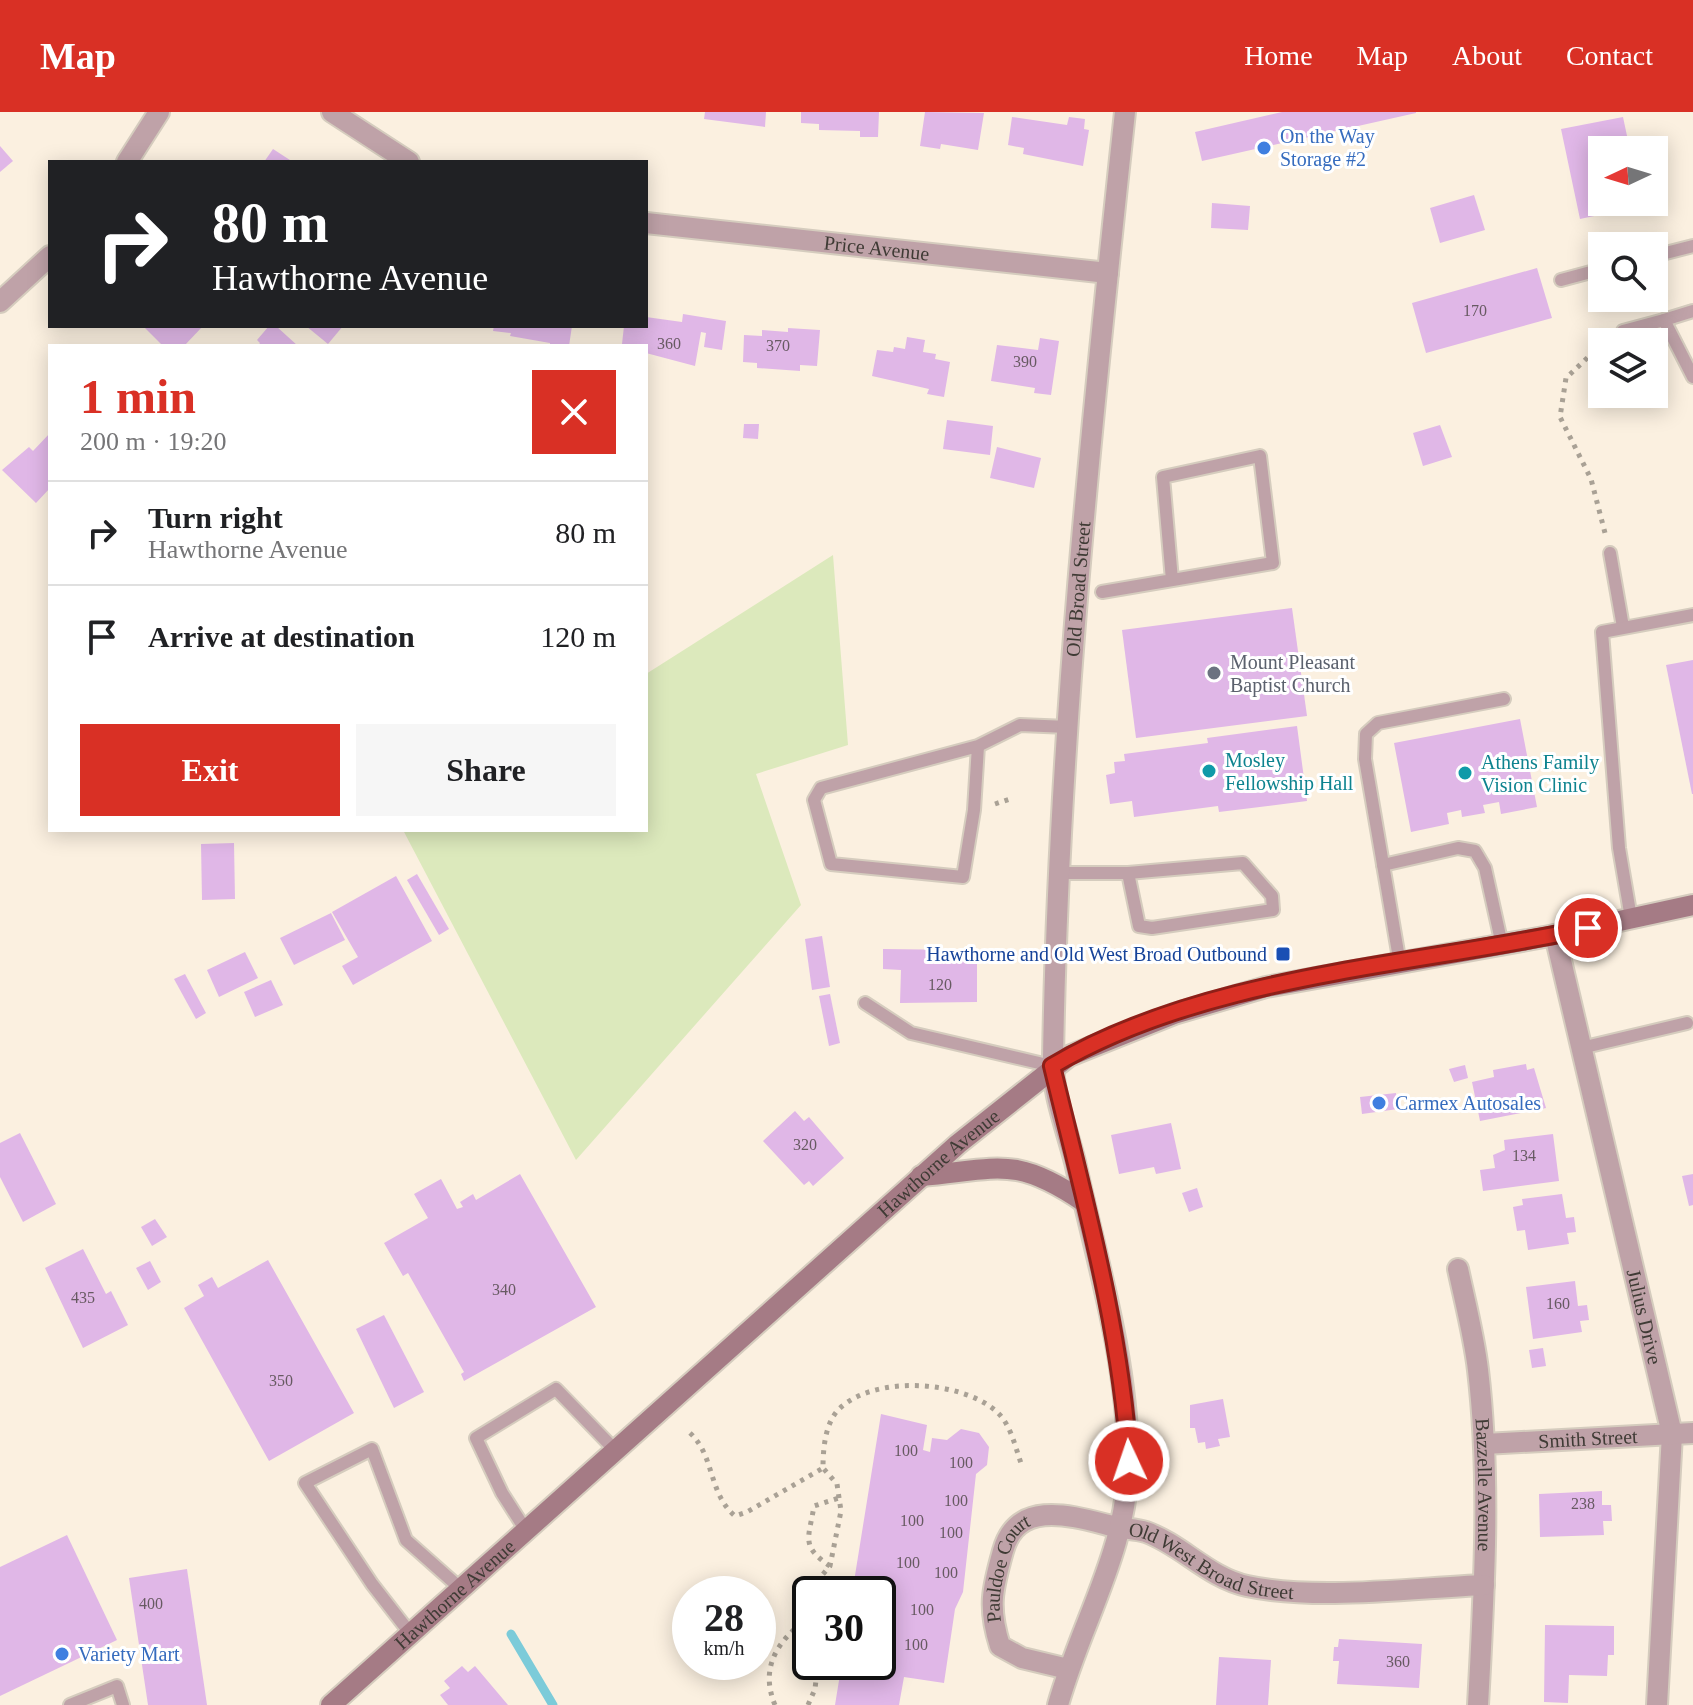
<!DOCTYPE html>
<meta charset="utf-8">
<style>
:root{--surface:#fff;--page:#f6f6f6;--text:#202124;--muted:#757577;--line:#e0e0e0;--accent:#d93025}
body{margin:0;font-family:"Times New Roman",serif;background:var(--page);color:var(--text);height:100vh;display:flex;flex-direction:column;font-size:30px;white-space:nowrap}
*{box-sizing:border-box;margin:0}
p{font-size:26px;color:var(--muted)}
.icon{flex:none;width:44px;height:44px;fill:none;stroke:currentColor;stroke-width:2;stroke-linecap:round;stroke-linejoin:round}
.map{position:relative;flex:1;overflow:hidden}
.side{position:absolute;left:48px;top:232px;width:600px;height:488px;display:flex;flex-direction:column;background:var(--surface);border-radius:0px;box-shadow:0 4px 20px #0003}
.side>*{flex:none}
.banner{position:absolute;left:48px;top:48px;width:600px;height:168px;border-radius:0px;box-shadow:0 4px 20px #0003;background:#202124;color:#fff;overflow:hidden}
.needle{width:52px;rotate:266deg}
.controls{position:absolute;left:1588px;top:24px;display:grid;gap:16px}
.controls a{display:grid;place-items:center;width:80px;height:80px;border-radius:0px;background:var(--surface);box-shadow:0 4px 20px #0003;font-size:40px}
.speed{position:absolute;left:672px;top:1464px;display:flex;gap:16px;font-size:40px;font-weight:700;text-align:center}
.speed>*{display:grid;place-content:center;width:104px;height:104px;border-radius:50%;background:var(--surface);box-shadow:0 4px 20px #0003;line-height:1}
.speed small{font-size:20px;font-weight:400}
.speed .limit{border:4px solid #111;border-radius:12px;background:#fff;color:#111}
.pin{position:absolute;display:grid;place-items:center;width:68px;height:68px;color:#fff;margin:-34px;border:4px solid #fff;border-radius:50%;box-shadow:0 2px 8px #0007}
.me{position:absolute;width:88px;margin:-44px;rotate:357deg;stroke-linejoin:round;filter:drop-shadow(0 0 6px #0008)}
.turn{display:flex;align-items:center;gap:28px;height:168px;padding:0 32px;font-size:36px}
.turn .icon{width:104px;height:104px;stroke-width:2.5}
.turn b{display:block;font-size:56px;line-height:68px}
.round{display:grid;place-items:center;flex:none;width:84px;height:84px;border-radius:0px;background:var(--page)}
.headline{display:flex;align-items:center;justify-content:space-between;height:136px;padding:0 32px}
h1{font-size:48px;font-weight:600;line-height:60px;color:var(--accent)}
.action{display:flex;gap:16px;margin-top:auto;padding:16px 32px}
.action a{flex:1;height:92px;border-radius:0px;background:var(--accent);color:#fff;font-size:32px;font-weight:600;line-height:92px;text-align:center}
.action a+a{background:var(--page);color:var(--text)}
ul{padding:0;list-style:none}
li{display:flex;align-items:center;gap:24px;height:104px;padding:0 32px;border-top:2px solid var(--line)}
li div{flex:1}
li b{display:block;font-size:30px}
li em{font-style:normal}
header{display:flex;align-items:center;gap:48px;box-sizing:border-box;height:112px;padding:0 40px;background:var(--accent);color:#fff}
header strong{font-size:38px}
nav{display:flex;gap:44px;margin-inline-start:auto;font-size:28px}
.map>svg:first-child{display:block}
.green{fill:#dce9bc}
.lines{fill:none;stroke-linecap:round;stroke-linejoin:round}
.stream{stroke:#7ccbd9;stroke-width:9}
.building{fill:#e0b7e7}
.service-casing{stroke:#d5ccbe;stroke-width:16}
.minor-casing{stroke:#d5ccbe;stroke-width:24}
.tertiary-casing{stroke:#d5ccbe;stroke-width:24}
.secondary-casing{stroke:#d5ccbe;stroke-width:24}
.path{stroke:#a9a195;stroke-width:5;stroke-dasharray:4 6;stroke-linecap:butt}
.service{stroke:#bfa2a8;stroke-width:12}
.minor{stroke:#bfa2a8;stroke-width:20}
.tertiary{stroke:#bfa2a8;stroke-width:20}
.secondary{stroke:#a57b85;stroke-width:20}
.route-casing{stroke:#8d1f18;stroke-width:20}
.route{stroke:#d93025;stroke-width:14}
.shop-dot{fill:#3f7fe0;stroke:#fff;stroke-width:3}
.worship-dot{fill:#6b7280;stroke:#fff;stroke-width:3}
.culture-dot{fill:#0f9aa8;stroke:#fff;stroke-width:3}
.transit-dot{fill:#1a4fb4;stroke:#fff;stroke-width:3}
.labels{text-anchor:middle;stroke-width:6;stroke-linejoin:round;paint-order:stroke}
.number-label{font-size:16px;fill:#675a62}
.shop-label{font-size:20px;fill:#366cbe;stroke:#fff;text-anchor:start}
.street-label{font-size:20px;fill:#3f3b35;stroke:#fff}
.worship-label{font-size:20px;fill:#5b616d;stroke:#fff;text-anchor:start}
.culture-label{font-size:20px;fill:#0d838f;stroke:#fff;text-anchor:start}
.transit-label{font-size:20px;fill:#164399;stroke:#fff;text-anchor:end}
</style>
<header>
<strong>Map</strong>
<nav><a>Home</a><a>Map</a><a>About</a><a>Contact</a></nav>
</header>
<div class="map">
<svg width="1693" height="1593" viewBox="0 0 1693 1593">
<rect width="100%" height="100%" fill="#fbf0e0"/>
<polygon class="green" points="833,443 848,633 756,662 801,793 576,1048 403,718 646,718 646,562"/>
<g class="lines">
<polyline class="stream" points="511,1522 553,1593"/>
</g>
<g class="building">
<polygon points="705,0 766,0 765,15 704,7"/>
<polygon points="801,0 879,0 878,25 860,25 860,19 819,18 819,12 801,11"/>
<polygon points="925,0 984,1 978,38 941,32 940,37 920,34"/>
<polygon points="1282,0 1416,0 1416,1 1202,49 1195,20"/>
<polygon points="1012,5 1067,13 1069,5 1085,7 1084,17 1089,18 1083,54 1023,42 1024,36 1008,33"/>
<polygon points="1623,5 1630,38 1602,38 1602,90 1641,90 1642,94 1580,107 1561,17"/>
<polygon points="0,34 13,49 0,60"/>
<polygon points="273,37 293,50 264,50"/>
<polygon points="1474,83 1485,118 1440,131 1430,96"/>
<polygon points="1212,91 1250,94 1248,118 1211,116"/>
<polygon points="1537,156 1552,206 1426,241 1412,191"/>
<polygon points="683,202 726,209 722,238 704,235 706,221 701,220 695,254 646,241 646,234 622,232 624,214 646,214 646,205 682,210"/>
<polygon points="143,214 203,214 184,234 163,234"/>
<polygon points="269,214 276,214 298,234 258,234 260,231 257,228"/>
<polygon points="306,214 343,214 328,232"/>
<polygon points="494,214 572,214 569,234 550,234 550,231 510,224 511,221 493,219"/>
<polygon points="788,216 820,218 817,254 800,253 800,259 757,256 757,251 743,250 744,223 762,224 762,218 788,220"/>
<polygon points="907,225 925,228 923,240 936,242 935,247 950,250 944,285 927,282 929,277 872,264 877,238 893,240 894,235 905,237"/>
<polygon points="1040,226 1059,229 1051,283 1034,281 1035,276 991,269 997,233 1038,238"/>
<polygon points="947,308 993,314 990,343 943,337"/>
<polygon points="744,312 759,312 758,327 743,326"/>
<polygon points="1440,313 1452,345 1423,354 1413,321"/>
<polygon points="50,321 50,376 36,391 2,358 29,335 33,339"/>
<polygon points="997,335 1041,346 1034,376 990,366"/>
<polygon points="1292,496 1307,604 1136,626 1122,518"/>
<polygon points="1693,548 1693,682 1692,682 1666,553"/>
<polygon points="1520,607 1537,695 1501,702 1499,690 1483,693 1485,701 1462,705 1461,698 1447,701 1449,712 1411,720 1394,631"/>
<polygon points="1297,614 1307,689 1219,700 1218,694 1134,705 1132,689 1110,692 1106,663 1115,661 1114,650 1125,649 1124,642 1208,631 1207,626"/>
<polygon points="234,731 235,787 202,788 201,732"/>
<polygon points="417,762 449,817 439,823 407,768"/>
<polygon points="396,764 432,829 353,873 342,854 358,845 332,800"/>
<polygon points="331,801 345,828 294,853 280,826"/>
<polygon points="822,824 830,875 812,878 805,827"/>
<polygon points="883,837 966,838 966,844 977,844 977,890 900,891 901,858 883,857"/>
<polygon points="245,840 258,866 219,885 207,858"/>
<polygon points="185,862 206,901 196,907 174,867"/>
<polygon points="271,868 283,893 255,905 244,880"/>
<polygon points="830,882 840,931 829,934 819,884"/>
<polygon points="1526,952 1527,958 1534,956 1546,996 1480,1009 1472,970 1494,965 1493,958"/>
<polygon points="1465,953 1468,966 1454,970 1449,957"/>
<polygon points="1396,981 1398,997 1362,1002 1360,985"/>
<polygon points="795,999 804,1009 809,1005 844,1046 813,1074 809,1069 804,1073 763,1029"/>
<polygon points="1171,1011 1181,1057 1156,1062 1154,1055 1119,1062 1111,1023"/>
<polygon points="20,1021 56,1092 23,1110 0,1065 0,1031"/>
<polygon points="1553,1022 1559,1069 1483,1079 1480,1058 1495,1056 1493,1043 1505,1038 1504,1028"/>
<polygon points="520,1062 596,1195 464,1269 461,1262 464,1260 408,1161 403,1164 384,1131 428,1106 414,1082 441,1067 457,1097 463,1095 460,1090 473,1082 476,1088"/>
<polygon points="1693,1062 1693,1093 1689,1094 1682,1064"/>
<polygon points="1197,1076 1203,1095 1189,1100 1182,1081"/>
<polygon points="1562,1082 1566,1106 1574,1105 1576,1120 1567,1121 1569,1132 1528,1138 1525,1118 1517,1119 1513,1095 1523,1093 1522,1087"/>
<polygon points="155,1107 167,1125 152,1134 141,1115"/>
<polygon points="83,1137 106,1182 111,1179 128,1213 83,1236 45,1156"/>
<polygon points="268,1148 354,1301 269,1349 184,1196 204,1184 198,1173 212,1165 218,1176"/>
<polygon points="150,1149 161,1170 148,1178 136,1156"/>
<polygon points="1575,1169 1578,1194 1587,1193 1589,1208 1580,1209 1582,1220 1533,1227 1526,1175"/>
<polygon points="384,1203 424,1280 394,1296 356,1217"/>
<polygon points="1543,1236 1546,1254 1532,1256 1529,1238"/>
<polygon points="1223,1287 1230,1325 1218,1327 1220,1334 1206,1337 1205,1330 1198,1331 1195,1316 1190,1316 1190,1293"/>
<polygon points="881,1302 927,1313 923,1338 930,1340 932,1326 947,1328 961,1317 979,1321 989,1335 987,1353 976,1362 963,1480 955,1497 944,1571 904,1565 899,1593 835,1593 842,1550 878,1550 878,1482 852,1482"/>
<polygon points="1602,1379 1602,1393 1611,1393 1612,1409 1603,1409 1604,1423 1540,1425 1539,1382"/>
<polygon points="67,1423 117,1528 0,1584 0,1455"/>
<polygon points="187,1457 207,1593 148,1593 129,1466"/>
<polygon points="1545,1513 1614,1514 1614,1543 1608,1543 1607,1564 1569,1563 1568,1591 1544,1590"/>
<polygon points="1339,1527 1422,1532 1419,1576 1337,1572 1339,1549 1333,1549 1334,1535 1338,1535"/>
<polygon points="1219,1545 1271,1548 1268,1593 1216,1593"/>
<polygon points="462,1554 468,1560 475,1554 508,1593 448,1593 440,1583 450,1576 444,1569"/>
</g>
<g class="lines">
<g class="service-casing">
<g id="service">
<polyline points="1654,144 1693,134"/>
<polyline points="1561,168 1602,157"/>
<polyline points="1693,199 1664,208 1693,265"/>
<polyline points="1623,219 1664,208"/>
<polyline points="1610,441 1623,515"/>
<polyline points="1102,480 1273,451 1260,344 1163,365 1172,468"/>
<polyline points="978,634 974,698 963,765 831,752 814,688 821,676 978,634 1020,613 1068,615"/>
<polyline points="1383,753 1458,736 1475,739 1485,756 1502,833"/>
<polyline points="1060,761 1128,761 1243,751 1272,784 1273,798 1152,816 1139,814 1128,761"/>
<polyline points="1631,806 1619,736 1602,520 1693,503"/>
<polyline points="1400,852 1365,647 1366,622 1378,611 1504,587"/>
<polyline points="865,891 911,921 1052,954"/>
<polyline points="1581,936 1687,911"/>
<polyline points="525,1417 502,1381 476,1326 556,1277 614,1337"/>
<polyline points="410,1521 372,1472 305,1371 372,1337 406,1428 460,1476"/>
<polyline points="70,1593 117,1574 123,1593"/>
</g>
</g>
<g class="minor-casing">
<g id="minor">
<polyline points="332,0 409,50"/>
<path id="s1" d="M646,111l462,50"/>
<path id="s2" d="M1555,823l117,499 -15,271"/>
<path id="s3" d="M1458,1157c7,33 16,67 20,101 13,111 6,224 0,335"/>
<path id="s4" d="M1484,1332l209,-11"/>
<path id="s5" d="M1068,1557l-46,-11 -22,-12c-12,-38 -8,-56 3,-95 15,-54 72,-34 113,-24 10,2 20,2 30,5 36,13 63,46 101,54 69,15 166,2 237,-1"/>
<path id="s6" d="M1058,1593c23,-83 72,-159 70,-248 -1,-99 -32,-199 -53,-295 -8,-32 -23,-70 -22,-103 5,-316 38,-633 72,-947"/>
</g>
</g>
<g class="tertiary-casing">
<g id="tertiary">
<polyline points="127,50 159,0"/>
<polyline points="0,190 50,144"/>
</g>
</g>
<g class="secondary-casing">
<g id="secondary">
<path d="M921,1064c78,-7 94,-21 163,26"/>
<path id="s7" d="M331,1593l627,-561 111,-88 105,-42 92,-27 289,-52 138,-30"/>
</g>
</g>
<g class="path">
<polyline points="1602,232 1566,266 1560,305 1591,367 1605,421"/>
<polyline points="995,692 1013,686"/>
<path d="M690,1321c25,23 18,60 45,83l12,-4 76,-44c0,-19 2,-45 16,-59 35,-34 121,-29 157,2 15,13 19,36 26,55"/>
<path d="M830,1454c-30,-20 -21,-28 -16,-60l25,-8"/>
<polyline points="804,1509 810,1520"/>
<path d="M775,1593c-15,-36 1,-62 29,-84l2,-27 24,-28 11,-55 -4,-27 -14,-16"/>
<polyline points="808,1593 815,1577 818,1550"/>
</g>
<use href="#service" class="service"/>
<use href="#minor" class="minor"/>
<use href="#tertiary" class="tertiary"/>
<use href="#secondary" class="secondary"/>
</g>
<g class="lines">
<g class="route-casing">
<path id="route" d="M1129,1349c-8,-133 -46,-266 -77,-395 155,-92 363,-100 536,-138"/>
</g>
<use href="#route" class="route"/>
</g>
<g class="shop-dot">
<circle cx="1264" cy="36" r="8"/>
<circle cx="1379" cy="991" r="8"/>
<circle cx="62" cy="1542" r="8"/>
</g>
<circle class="worship-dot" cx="1214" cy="561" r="8"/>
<g class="culture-dot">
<circle cx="1209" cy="659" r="8"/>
<circle cx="1465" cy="661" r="8"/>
</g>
<rect class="transit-dot" x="1275" y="834" width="16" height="16" rx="4"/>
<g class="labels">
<g class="number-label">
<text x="1475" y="204">170</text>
<text x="669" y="237">360</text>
<text x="778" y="239">370</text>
<text x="1025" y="255">390</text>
<text x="940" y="878">120</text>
<text x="805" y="1038">320</text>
<text x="1524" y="1049">134</text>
<text x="504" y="1183">340</text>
<text x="83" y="1191">435</text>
<text x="1558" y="1197">160</text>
<text x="281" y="1274">350</text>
<text x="906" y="1344">100</text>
<text x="961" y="1356">100</text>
<text x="956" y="1394">100</text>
<text x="1583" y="1397">238</text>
<text x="912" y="1414">100</text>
<text x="951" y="1426">100</text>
<text x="908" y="1456">100</text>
<text x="946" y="1466">100</text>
<text x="151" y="1497">400</text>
<text x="922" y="1503">100</text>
<text x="916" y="1538">100</text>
<text x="1398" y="1555">360</text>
</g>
<g class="shop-label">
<text x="1280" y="31">On the Way<tspan x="1280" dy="23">Storage #2</tspan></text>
<text x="1395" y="998">Carmex Autosales</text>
<text x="78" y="1549">Variety Mart</text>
</g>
<g class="street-label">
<text dy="7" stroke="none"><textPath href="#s1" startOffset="232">Price Avenue</textPath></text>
<text dy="7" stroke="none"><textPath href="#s6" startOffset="1136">Old Broad Street</textPath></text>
<text dy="7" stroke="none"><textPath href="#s7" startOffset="814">Hawthorne Avenue</textPath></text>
<text dy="7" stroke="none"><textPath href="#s2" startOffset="392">Julius Drive</textPath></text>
<text dy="7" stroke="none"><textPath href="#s4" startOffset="104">Smith Street</textPath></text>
<text dy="7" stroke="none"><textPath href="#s3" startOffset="218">Bazzelle Avenue</textPath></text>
<text dy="7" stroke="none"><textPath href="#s5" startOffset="404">Old West Broad Street</textPath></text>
<text dy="7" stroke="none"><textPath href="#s5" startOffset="154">Pauldoe Court</textPath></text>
<text dy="7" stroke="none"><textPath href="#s7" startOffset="166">Hawthorne Avenue</textPath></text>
</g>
<g class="worship-label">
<text x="1230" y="557">Mount Pleasant<tspan x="1230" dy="23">Baptist Church</tspan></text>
</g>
<g class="culture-label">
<text x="1225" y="655">Mosley<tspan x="1225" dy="23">Fellowship Hall</tspan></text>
<text x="1481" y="657">Athens Family<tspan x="1481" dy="23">Vision Clinic</tspan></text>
</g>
<g class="transit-label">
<text x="1267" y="849">Hawthorne and Old West Broad Outbound</text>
</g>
</g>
</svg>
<div class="controls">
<a><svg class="needle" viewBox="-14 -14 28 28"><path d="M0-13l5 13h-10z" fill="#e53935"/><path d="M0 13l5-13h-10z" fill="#757577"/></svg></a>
<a><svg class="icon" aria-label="search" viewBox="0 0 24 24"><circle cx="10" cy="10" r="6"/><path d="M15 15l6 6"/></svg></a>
<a><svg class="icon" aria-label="layers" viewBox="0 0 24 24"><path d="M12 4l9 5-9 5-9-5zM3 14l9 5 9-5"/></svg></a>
</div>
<div class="speed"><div>28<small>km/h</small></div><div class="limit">30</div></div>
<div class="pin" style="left:1588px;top:816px;background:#d93025"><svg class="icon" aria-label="arrive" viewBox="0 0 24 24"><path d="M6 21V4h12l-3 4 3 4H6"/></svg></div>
<svg class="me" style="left:1129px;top:1349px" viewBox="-20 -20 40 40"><circle r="17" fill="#d93025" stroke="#fff" stroke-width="3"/><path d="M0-11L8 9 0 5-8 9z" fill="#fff"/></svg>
<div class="banner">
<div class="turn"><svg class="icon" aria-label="right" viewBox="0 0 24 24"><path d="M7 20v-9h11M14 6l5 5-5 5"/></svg><div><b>80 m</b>Hawthorne Avenue</div></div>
</div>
<section class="side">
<div class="headline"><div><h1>1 min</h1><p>200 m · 19:20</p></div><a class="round" style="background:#d93025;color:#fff"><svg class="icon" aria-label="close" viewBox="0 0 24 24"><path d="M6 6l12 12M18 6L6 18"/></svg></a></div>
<ul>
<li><svg class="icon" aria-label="right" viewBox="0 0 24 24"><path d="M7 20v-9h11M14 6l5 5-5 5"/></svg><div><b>Turn right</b><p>Hawthorne Avenue</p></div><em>80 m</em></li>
<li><svg class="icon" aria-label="arrive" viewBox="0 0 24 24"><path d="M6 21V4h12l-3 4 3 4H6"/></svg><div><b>Arrive at destination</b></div><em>120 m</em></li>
</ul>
<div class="action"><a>Exit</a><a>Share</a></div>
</section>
</div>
